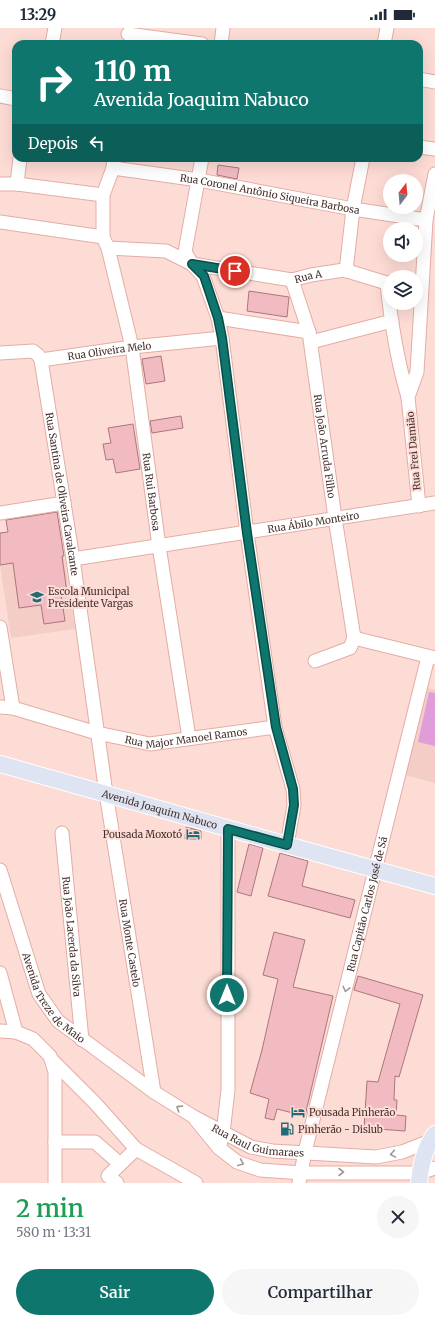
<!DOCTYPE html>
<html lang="pt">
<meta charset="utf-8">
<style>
:root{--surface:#fff;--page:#f6f6f7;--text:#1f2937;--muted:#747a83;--accent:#0f766e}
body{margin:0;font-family:Merriweather,serif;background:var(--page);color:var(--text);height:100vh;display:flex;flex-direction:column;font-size:15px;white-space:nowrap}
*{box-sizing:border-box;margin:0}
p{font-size:13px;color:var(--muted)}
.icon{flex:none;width:22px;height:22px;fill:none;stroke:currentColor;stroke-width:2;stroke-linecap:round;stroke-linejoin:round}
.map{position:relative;height:1155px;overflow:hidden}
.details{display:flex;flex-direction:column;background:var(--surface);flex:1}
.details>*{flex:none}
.guide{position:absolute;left:12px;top:12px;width:411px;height:122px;border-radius:12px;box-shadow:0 4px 16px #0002;background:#0f766e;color:#fff;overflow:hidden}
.needle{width:26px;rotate:16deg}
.tools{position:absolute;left:383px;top:146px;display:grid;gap:8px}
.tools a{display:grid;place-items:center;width:40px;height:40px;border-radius:50%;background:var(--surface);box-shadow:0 4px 16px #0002;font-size:20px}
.pin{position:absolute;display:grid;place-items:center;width:34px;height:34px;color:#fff;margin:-17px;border:2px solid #fff;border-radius:50%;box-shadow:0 1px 4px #0007}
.me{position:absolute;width:44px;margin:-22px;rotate:0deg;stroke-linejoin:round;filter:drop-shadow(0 0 3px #0008)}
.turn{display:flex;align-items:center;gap:14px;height:84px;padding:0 16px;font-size:18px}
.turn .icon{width:52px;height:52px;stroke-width:2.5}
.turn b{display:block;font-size:28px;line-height:34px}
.then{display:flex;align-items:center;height:38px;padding:0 16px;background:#0003;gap:8px;font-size:15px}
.round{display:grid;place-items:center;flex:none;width:42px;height:42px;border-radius:21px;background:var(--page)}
.head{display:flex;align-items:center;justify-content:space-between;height:68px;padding:0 16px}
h1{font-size:24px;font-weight:600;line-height:30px;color:#1e9e55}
.primary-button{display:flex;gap:8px;margin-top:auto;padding:8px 16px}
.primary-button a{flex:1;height:46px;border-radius:24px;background:var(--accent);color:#fff;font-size:16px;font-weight:600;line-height:46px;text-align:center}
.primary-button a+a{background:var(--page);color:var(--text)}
.status{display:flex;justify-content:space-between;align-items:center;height:28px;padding:0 20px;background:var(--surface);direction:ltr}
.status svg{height:11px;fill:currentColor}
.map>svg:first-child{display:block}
.built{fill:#f3cdc6}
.green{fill:#df9dd9}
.building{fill:#f2bbc2;stroke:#aa767e}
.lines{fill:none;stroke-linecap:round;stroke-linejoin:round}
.minor-casing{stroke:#e3ada4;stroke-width:15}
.major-casing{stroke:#fff;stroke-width:18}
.minor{stroke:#fff;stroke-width:13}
.major{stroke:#dee4f2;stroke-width:16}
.oneway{stroke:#a39896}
.route-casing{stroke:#0a4d48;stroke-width:10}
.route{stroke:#0f766e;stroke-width:7}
.labels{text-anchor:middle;stroke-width:4;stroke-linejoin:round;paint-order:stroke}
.street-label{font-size:10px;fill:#47312e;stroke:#fedcd6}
.poi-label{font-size:10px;fill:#47312e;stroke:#fedcd6;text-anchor:start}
</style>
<div class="status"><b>13:29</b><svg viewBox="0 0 49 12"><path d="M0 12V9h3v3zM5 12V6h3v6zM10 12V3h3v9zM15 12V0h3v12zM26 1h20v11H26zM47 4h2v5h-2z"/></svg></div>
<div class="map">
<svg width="435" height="1155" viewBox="0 0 435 1155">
<rect width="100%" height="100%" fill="#fedcd6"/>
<g class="built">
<polygon points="64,528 75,601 11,610 0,537"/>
<polygon points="428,660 435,662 435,755 405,747"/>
</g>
<polygon class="green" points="429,664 435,665 435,718 418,714"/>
<g class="building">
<polygon points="218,137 239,140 237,151 217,147"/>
<polygon points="249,263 289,269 287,289 247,283"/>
<polygon points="161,328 165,353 146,356 142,331"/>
<polygon points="181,388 183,400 152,405 150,393"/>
<polygon points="133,396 140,441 116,445 113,431 106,432 103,416 111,415 108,400"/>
<polygon points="57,484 64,528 62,528 67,565 61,566 65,593 44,596 41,577 19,580 13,535 0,537 0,505 8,504 6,492"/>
<polygon points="186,799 201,803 201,811 185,811"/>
<polygon points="249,816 263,820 251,868 237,864"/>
<polygon points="280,825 308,833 302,858 355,872 350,890 268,868"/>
<polygon points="274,904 305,912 293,959 333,968 305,1088 277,1081 274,1092 265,1090 269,1071 250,1065 262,1022 278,951 263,947"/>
<polygon points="358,948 423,967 399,1049 395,1048 394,1072 397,1072 396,1087 406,1088 405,1103 364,1100 367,1053 378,1054 400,976 354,962"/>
</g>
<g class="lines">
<g class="minor-casing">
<g id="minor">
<polyline points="128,6 202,16"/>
<polyline points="52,16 55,0"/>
<polyline points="221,16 223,0"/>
<polyline points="384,16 387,0"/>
<polyline points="419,51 435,54"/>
<polyline points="0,68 16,71"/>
<polyline points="419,119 435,121"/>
<path id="s1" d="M114,130l-1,10 -10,27v42l5,11 24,99 27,199 30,192"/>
<polyline points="202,130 185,224 192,236 203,248 218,290 222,310 247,505 275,699 293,761 294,777 287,817"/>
<path id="s2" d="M113,140l86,12 154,29 73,11"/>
<polyline points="0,156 17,156 103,167"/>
<polyline points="17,156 20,130"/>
<polyline points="0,194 103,209"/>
<path id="s3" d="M108,220l58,3 26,13 100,16 19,-5 33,-5 46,14"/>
<polyline points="346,243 353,181 363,130"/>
<path id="s4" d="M292,252l17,52 26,186 19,120"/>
<path d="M387,256c4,38 10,76 21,113"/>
<polyline points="218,290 309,304"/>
<polyline points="311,314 392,293"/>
<path id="s5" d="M0,325l33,-2 5,4 3,5 32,199 33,234 48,299"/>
<path id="s6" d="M41,332l91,-13 90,-9"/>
<polyline points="419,478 408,369 417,344 426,192 435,146"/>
<polyline points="0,485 64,475"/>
<path id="s7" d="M73,531l362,-56"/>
<polyline points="0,599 13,680"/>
<polyline points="354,610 435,630"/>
<polyline points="315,633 350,620 354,610"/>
<path id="s8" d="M0,679l13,1 84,25 53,11 125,-17"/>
<path id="s9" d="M62,805l20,207"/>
<path id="s10" d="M0,842l39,124 19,27 96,71 40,25 57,30 21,4 104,6 26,-5 28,-11 5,1"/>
<polyline points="0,945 16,1004"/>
<polyline points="0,1003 16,1004 33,1011 50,1028 55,1044 55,1155"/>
<polyline points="52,1032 95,1075 136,1121 108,1148 117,1155"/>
<polyline points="196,1092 219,1120 237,1134 260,1142 302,1145 420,1145 435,1140"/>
<polyline points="55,1114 95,1114 120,1136"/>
<polyline points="219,1120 223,1105 228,1062 228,801"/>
<polyline points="136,1121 196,1155"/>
<path id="s11" d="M299,1155l6,-31 123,-495"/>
</g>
</g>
<g class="major-casing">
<g id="major">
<path id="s12" d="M0,736l287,81 148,41"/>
<path d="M419,1155c1,-16 6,-36 16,-49"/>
</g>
</g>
<use href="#minor" class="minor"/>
<use href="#major" class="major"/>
</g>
<defs><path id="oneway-chevron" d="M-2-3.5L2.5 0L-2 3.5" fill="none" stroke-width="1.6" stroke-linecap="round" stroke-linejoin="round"/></defs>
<g class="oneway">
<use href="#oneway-chevron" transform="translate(346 961) rotate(104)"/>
<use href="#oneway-chevron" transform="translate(179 1080) rotate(-147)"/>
<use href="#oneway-chevron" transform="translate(393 1126) rotate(170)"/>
<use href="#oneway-chevron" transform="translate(241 1135) rotate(23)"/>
<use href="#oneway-chevron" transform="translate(341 1144)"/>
</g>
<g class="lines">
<g class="route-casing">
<polyline id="route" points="227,967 228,801 287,817 294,777 293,761 276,699 247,505 222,310 218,290 204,248 192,236 235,243"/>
</g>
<use href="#route" class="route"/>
</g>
<defs>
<g id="school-bare" transform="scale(1.08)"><path d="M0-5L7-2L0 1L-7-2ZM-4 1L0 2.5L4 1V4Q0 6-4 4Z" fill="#236b77" stroke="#fedcd6" stroke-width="2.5" paint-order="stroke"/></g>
<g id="hotel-bare" transform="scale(1.08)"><path d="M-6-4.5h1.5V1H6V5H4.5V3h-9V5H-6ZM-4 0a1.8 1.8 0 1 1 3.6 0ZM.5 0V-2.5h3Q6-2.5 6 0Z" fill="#236b77" stroke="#fedcd6" stroke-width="2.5" paint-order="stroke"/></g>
<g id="fuel-bare" transform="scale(1.08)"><path d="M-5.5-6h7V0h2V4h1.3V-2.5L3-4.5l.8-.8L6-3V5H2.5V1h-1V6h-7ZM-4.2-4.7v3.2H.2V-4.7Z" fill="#236b77" stroke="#fedcd6" stroke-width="2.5" paint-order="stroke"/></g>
</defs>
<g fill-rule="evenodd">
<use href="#school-bare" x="37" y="569"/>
<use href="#hotel-bare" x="193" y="806"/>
<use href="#hotel-bare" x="298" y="1084"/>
<use href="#fuel-bare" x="287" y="1101"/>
</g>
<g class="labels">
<g class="street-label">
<text dy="4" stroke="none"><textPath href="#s2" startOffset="159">Rua Coronel Antônio Siqueira Barbosa</textPath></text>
<text dy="4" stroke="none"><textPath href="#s3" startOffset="205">Rua A</textPath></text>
<text dy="4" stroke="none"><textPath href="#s6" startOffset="69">Rua Oliveira Melo</textPath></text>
<text dy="4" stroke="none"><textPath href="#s4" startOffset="170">Rua João Arruda Filho</textPath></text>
<text transform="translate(413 423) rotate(-95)" y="4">Rua Frei Damião</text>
<text dy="4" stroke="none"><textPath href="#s1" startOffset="341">Rua Rui Barbosa</textPath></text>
<text dy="4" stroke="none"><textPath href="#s5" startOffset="181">Rua Santina de Oliveira Cavalcante</textPath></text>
<text dy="4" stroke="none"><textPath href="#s7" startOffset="243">Rua Ábilo Monteiro</textPath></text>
<text dy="4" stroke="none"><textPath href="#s8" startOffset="191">Rua Major Manoel Ramos</textPath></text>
<text dy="4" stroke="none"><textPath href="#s12" startOffset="166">Avenida Joaquim Nabuco</textPath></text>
<text dy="4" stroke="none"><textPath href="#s11" startOffset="287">Rua Capitão Carlos José de Sá</textPath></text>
<text dy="4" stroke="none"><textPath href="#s9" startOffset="104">Rua João Lacerda da Silva</textPath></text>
<text dy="4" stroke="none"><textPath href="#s5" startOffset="635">Rua Monte Castelo</textPath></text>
<text dy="4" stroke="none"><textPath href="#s10" startOffset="141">Avenida Treze de Maio</textPath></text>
<text dy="4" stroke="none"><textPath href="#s10" startOffset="399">Rua Raul Guimaraes</textPath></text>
</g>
<g class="poi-label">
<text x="48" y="567">Escola Municipal<tspan x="48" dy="12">Presidente Vargas</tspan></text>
<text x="182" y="810" text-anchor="end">Pousada Moxotó</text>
<text x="309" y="1088">Pousada Pinherão</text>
<text x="298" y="1105">Pinherão - Dislub</text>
</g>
</g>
</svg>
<div class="tools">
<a><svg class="needle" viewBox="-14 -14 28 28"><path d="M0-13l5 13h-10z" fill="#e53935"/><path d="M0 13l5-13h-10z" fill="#747a83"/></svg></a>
<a><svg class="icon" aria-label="sound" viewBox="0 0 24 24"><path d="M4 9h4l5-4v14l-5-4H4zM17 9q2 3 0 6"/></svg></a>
<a><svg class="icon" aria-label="layers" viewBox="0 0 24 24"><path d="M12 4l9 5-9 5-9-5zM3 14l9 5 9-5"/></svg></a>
</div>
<div class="pin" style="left:235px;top:243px;background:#d93025"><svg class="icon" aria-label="arrive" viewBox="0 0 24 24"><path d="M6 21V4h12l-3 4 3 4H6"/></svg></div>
<svg class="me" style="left:227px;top:967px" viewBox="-20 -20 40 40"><circle r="17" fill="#0f766e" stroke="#fff" stroke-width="3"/><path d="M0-11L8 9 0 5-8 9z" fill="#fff"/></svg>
<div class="guide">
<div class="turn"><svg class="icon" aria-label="right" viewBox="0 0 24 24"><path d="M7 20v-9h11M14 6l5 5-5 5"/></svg><div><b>110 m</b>Avenida Joaquim Nabuco</div></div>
<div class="then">Depois<svg class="icon" aria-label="left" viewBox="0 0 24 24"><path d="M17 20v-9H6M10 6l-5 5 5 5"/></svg></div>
</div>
</div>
<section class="details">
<div class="head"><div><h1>2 min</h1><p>580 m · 13:31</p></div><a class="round"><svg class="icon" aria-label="close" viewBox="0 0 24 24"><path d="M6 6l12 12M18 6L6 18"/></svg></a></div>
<div class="primary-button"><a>Sair</a><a>Compartilhar</a></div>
</section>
